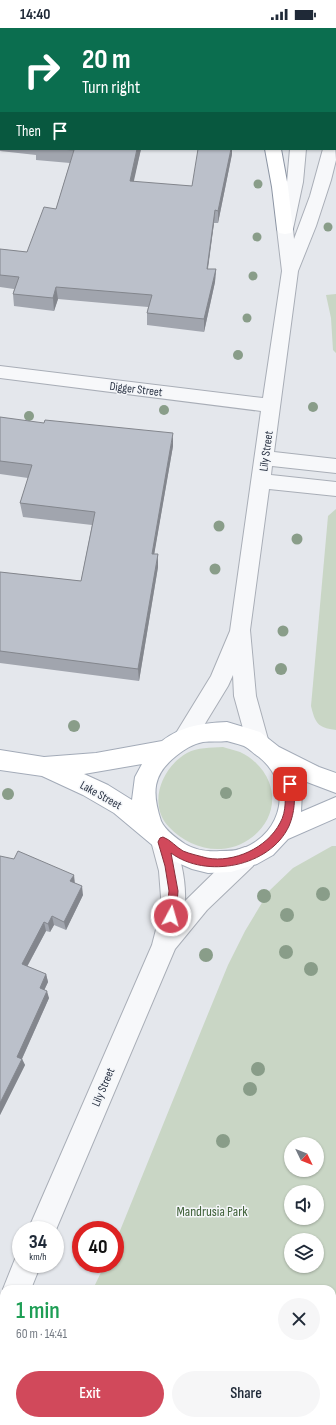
<!DOCTYPE html>
<meta charset="utf-8">
<style>
:root{--surface:#fff;--page:#f6f6f7;--text:#1f2937;--muted:#747a83;--accent:#d1495b}
body{margin:0;font-family:"Sofia Sans Condensed",sans-serif;background:var(--page);color:var(--text);height:100vh;display:flex;flex-direction:column;font-size:15px;white-space:nowrap}
*{box-sizing:border-box;margin:0}
p{font-size:13px;color:var(--muted)}
.icon{flex:none;width:22px;height:22px;fill:none;stroke:currentColor;stroke-width:2;stroke-linecap:round;stroke-linejoin:round}
.map{position:relative;flex:1;overflow:hidden}
.sheet{position:absolute;left:0px;top:1257px;width:336px;height:140px;display:flex;flex-direction:column;background:var(--surface);border-radius:12px 12px 0 0;box-shadow:0 1px 3px #0004}
.sheet>*{flex:none}
.top-card{position:absolute;left:0px;top:0px;width:336px;height:122px;box-shadow:0 1px 3px #0004;background:#0b6e4f;color:#fff;overflow:hidden}
.needle{width:26px;rotate:133deg}
.fabs{position:absolute;left:284px;top:1109px;display:grid;gap:8px}
.fabs a{display:grid;place-items:center;width:40px;height:40px;border-radius:50%;background:var(--surface);box-shadow:0 1px 3px #0004;font-size:20px}
.speed{position:absolute;left:12px;top:1193px;display:flex;gap:8px;font-size:20px;font-weight:700;text-align:center}
.speed>*{display:grid;place-content:center;width:52px;height:52px;border-radius:50%;background:var(--surface);box-shadow:0 1px 3px #0004;line-height:1}
.speed small{font-size:10px;font-weight:400}
.speed .limit{border:6px solid #d22;background:#fff;color:#111}
.pin{position:absolute;display:grid;place-items:center;width:34px;height:34px;color:#fff;margin:-17px;border-radius:8px;box-shadow:0 2px 6px #0006}
.me{position:absolute;width:44px;margin:-22px;rotate:6deg;stroke-linejoin:round;filter:drop-shadow(0 0 3px #0008)}
.turn{display:flex;align-items:center;gap:14px;height:84px;padding:0 16px;font-size:18px}
.turn .icon{width:52px;height:52px;stroke-width:2.5}
.turn b{display:block;font-size:28px;line-height:34px}
.then{display:flex;align-items:center;height:38px;padding:0 16px;background:#0003;gap:8px;font-size:15px}
.round{display:grid;place-items:center;flex:none;width:42px;height:42px;border-radius:21px;background:var(--page)}
.headline{display:flex;align-items:center;justify-content:space-between;height:68px;padding:0 16px}
h1{font-size:24px;font-weight:600;line-height:30px;color:#1e9e55}
.cta{display:flex;gap:8px;margin-top:auto;padding:8px 16px}
.cta a{flex:1;height:46px;border-radius:24px;background:var(--accent);color:#fff;font-size:16px;font-weight:600;line-height:46px;text-align:center}
.cta a+a{background:var(--page);color:var(--text)}
.status{display:flex;justify-content:space-between;align-items:center;height:28px;padding:0 20px;background:var(--surface);direction:ltr}
.status svg{height:11px;fill:currentColor}
.map>svg:first-child{display:block}
.green{fill:#c9d6c5;fill-rule:evenodd}
.lines{fill:none;stroke-linecap:round;stroke-linejoin:round}
.minor-casing{stroke:#a9aeb7;stroke-width:2}
.major-casing{stroke:#a3abb8;stroke-width:2}
.highway-casing{stroke:#8b94a3;stroke-width:2}
.minor{fill:#f7f8fa;fill-rule:evenodd}
.major{fill:#fff;fill-rule:evenodd}
.highway{fill:#fff;fill-rule:evenodd}
.tree{fill:#899d89}
.wall{fill:#a1a5ae}
.shaded-wall{fill:#83868d}
.building{fill:#bbc0ca;stroke:#83868d}
.route{fill:#d1495b;stroke:#882f3b}
.labels{text-anchor:middle;stroke-width:3;stroke-linejoin:round;paint-order:stroke}
.street-label{font-size:12px;fill:#2b3445;stroke:#f4f6f9}
.near-park-label{font-size:14px;fill:#3f6138;stroke:#f4f6f9}
</style>
<div class="status"><b>14:40</b><svg viewBox="0 0 49 12"><path d="M0 12V9h3v3zM5 12V6h3v6zM10 12V3h3v9zM15 12V0h3v12zM26 1h20v11H26zM47 4h2v5h-2z"/></svg></div>
<div class="map">
<svg width="336" height="1397" viewBox="0 0 336 1397">
<rect width="100%" height="100%" fill="#e4e7ec"/>
<g class="green">
<polygon points="336,266 336,325 333,322 331,290 326,267"/>
<path d="M336,481v221c-18,-2 -21,-7 -25,-24l17,-190z"/>
<path d="M223,719c5,2 12,3 17,5 13,6 24,17 29,30 13,33 -15,65 -48,67 -20,1 -39,-8 -52,-22 -22,-23 -7,-60 18,-74 11,-6 23,-5 36,-6z"/>
<path d="M332,818h4v579h-310l2,-4h304v-132h-239l12,-25h10v-21l86,-212 27,-66 17,-34 24,-40 24,-23zM291,1116h26v26h-26zM291,1164h26v26h-26zM291,1212h26v26h-26z"/>
</g>
<g class="lines">
<g class="minor-casing">
<g id="minor">
<rect x="306" y="0" width="14" height="1"/>
<rect x="335" y="38" width="1" height="10"/>
<polygon points="335,117 336,132 331,152 316,198 298,243 274,424 336,431 336,445 272,438 271,447 336,454 336,468 269,461 250,602 256,668 269,715 266,722 258,725 250,722 247,715 234,668 233,647 228,658 192,717 184,720 176,717 173,710 211,648 230,603 261,383 0,350 0,338 263,370 282,243 277,201 287,154 290,121 306,121 303,154 293,201 294,211 310,168 323,121 335,121"/>
<path d="M163,802l8,4c9,19 15,45 14,67l52,-51 8,-3 8,3 4,8 -4,8 -46,44 -32,39 -120,283v-2h-27l124,-285 7,-27 2,-21 -2,-26 -8,-30 4,-7z"/>
<polygon points="21,1224 21,1236 41,1236 31,1261 4,1261 4,1264 3,1261 17,1226"/>
<polygon points="4,1277 4,1313 0,1314 0,1278"/>
</g>
</g>
<g class="major-casing">
<path id="major" d="M227,694l33,10 19,15 40,20 17,6v20l-37,-14 3,12 -1,21 35,-15v21l-48,21 -15,16 -16,9 -26,8 -23,1 -16,-4 -23,-10 -55,-46 -31,-18 -41,-19 -42,-6v-20l44,7 52,-4 66,-12c19,-15 42,-18 65,-19zM227,713c6,2 12,3 17,5 6,3 10,8 15,11 34,27 24,75 -15,91 -8,3 -16,3 -24,3 -12,1 -25,-1 -35,-7 -9,-6 -20,-14 -24,-23 -9,-28 -9,-46 15,-65 8,-6 16,-12 27,-14 8,-1 16,0 24,-1zM142,736l-7,13 -3,23 -24,-15 -24,-11z"/>
</g>
<g class="highway-casing">
<g id="highway">
<rect x="0" y="31" width="1" height="8"/>
<rect x="0" y="57" width="1" height="8"/>
<rect x="335" y="76" width="1" height="8"/>
<polygon points="336,97 336,109 335,108"/>
<polygon points="265,121 281,121 288,159 293,201 291,205 285,206 279,205 277,201 272,159"/>
</g>
</g>
<use href="#minor" class="minor"/>
<use href="#major" class="major"/>
<use href="#highway" class="highway"/>
</g>
<g class="tree">
<circle cx="258" cy="156" r="4.5"/>
<circle cx="328" cy="199" r="4.5"/>
<circle cx="257" cy="209" r="4.5"/>
<circle cx="253" cy="248" r="4.5"/>
<circle cx="247" cy="290" r="4.5"/>
<circle cx="238" cy="327" r="5"/>
<circle cx="313" cy="379" r="5"/>
<circle cx="164" cy="382" r="5"/>
<circle cx="29" cy="388" r="5"/>
<circle cx="219" cy="498" r="5.5"/>
<circle cx="297" cy="511" r="5.5"/>
<circle cx="215" cy="541" r="5.5"/>
<circle cx="283" cy="603" r="5.5"/>
<circle cx="281" cy="641" r="6"/>
<circle cx="74" cy="698" r="6"/>
<circle cx="226" cy="765" r="6"/>
<circle cx="8" cy="766" r="6"/>
<circle cx="323" cy="866" r="7"/>
<circle cx="264" cy="868" r="7"/>
<circle cx="287" cy="887" r="7"/>
<circle cx="286" cy="924" r="7"/>
<circle cx="206" cy="927" r="7"/>
<circle cx="311" cy="941" r="7"/>
<circle cx="258" cy="1041" r="7"/>
<circle cx="250" cy="1061" r="7"/>
<circle cx="223" cy="1113" r="7"/>
</g>
<g class="wall">
<rect x="79" y="0" width="175" height="1"/>
<polygon points="0,83 1,83 1,121 141,121 133,154 192,158 232,126 218,195 214,195 208,241 216,241 215,254 204,304 147,297 147,285 148,279 58,271 54,283 14,278 13,266 14,261 0,259 0,221 27,224 56,181 70,135 36,132 36,127 0,123"/>
<polygon points="0,389 173,418 154,526 158,526 158,539 139,653 0,635 0,544 81,553 92,497 23,489 20,475 28,450 0,446"/>
<polygon points="0,828 75,855 83,867 66,902 54,897 50,904 46,903 27,939 46,946 48,954 44,962 49,970 22,1031 25,1037 0,1087"/>
</g>
<g class="shaded-wall">
<polygon points="137,121 141,121 131,166 130,153"/>
<polygon points="231,121 232,121 232,126 218,195 218,183"/>
<polygon points="215,182 214,195 206,253 207,241"/>
<polygon points="216,241 215,254 204,304 204,291"/>
<polygon points="56,259 58,271 54,283 53,270"/>
<polygon points="173,405 173,418 152,539 152,526"/>
<polygon points="158,526 158,539 139,653 138,641"/>
<polygon points="74,847 75,856 70,853"/>
<polygon points="82,858 83,867 66,902 64,894"/>
<polygon points="52,888 54,897 50,904 48,896"/>
<polygon points="44,894 46,903 24,944 22,936"/>
<polygon points="46,946 48,954 42,967 40,960"/>
<polygon points="47,963 49,970 20,1035 17,1029"/>
<polygon points="22,1031 25,1037 0,1087 0,1075"/>
</g>
<g class="building">
<polygon points="198,0 252,0 252,1 210,1"/>
<rect x="0" y="83" width="1" height="27"/>
<polygon points="60,121 137,121 130,153 192,158 198,121 231,121 218,183 215,182 207,241 216,241 204,291 147,285 152,267 56,259 53,270 13,266 19,249 0,247 0,221 27,224 44,179 56,181 74,122"/>
<polygon points="0,389 44,395 45,392 173,405 152,526 158,526 138,641 0,623 0,544 81,553 95,484 20,475 32,437 0,433"/>
<polygon points="18,823 74,847 70,853 82,858 64,894 52,888 48,896 44,894 22,936 46,946 40,960 47,963 17,1029 22,1031 0,1075 0,828 14,831"/>
</g>
<path class="route" d="M290,752l3,1 1,3c1,15 1,28 -5,42 -19,41 -83,53 -118,27l7,38 -2,25 -2,4 -3,1 -4,-1 -1,-4 3,-25 -4,-25 -7,-24 2,-4 3,-1c8,3 13,10 20,14 7,3 17,5 24,7 27,5 60,-10 73,-35 7,-12 5,-26 5,-39l1,-3z"/>
<g class="labels">
<g class="street-label">
<text transform="translate(136 361) rotate(7)" y="4">Digger Street</text>
<text transform="translate(266 423) rotate(-82)" y="4">Lily Street</text>
<text transform="translate(101 767) rotate(29)" y="4">Lake Street</text>
<text transform="translate(103 1059) rotate(-67)" y="4">Lily Street</text>
</g>
<g class="near-park-label">
<text x="212" y="1188">Mandrusia Park</text>
</g>
</g>
</svg>
<div class="fabs">
<a><svg class="needle" viewBox="-14 -14 28 28"><path d="M0-13l5 13h-10z" fill="#e53935"/><path d="M0 13l5-13h-10z" fill="#747a83"/></svg></a>
<a><svg class="icon" aria-label="sound" viewBox="0 0 24 24"><path d="M4 9h4l5-4v14l-5-4H4zM17 9q2 3 0 6"/></svg></a>
<a><svg class="icon" aria-label="layers" viewBox="0 0 24 24"><path d="M12 4l9 5-9 5-9-5zM3 14l9 5 9-5"/></svg></a>
</div>
<div class="speed"><div>34<small>km/h</small></div><div class="limit">40</div></div>
<div class="pin" style="left:290px;top:756px;background:#d93025"><svg class="icon" aria-label="arrive" viewBox="0 0 24 24"><path d="M6 21V4h12l-3 4 3 4H6"/></svg></div>
<svg class="me" style="left:171px;top:888px" viewBox="-20 -20 40 40"><circle r="17" fill="#d1495b" stroke="#fff" stroke-width="3"/><path d="M0-11L8 9 0 5-8 9z" fill="#fff"/></svg>
<div class="top-card">
<div class="turn"><svg class="icon" aria-label="right" viewBox="0 0 24 24"><path d="M7 20v-9h11M14 6l5 5-5 5"/></svg><div><b>20 m</b>Turn right</div></div>
<div class="then">Then<svg class="icon" aria-label="arrive" viewBox="0 0 24 24"><path d="M6 21V4h12l-3 4 3 4H6"/></svg></div>
</div>
<section class="sheet">
<div class="headline"><div><h1>1 min</h1><p>60 m · 14:41</p></div><a class="round"><svg class="icon" aria-label="close" viewBox="0 0 24 24"><path d="M6 6l12 12M18 6L6 18"/></svg></a></div>
<div class="cta"><a>Exit</a><a>Share</a></div>
</section>
</div>
